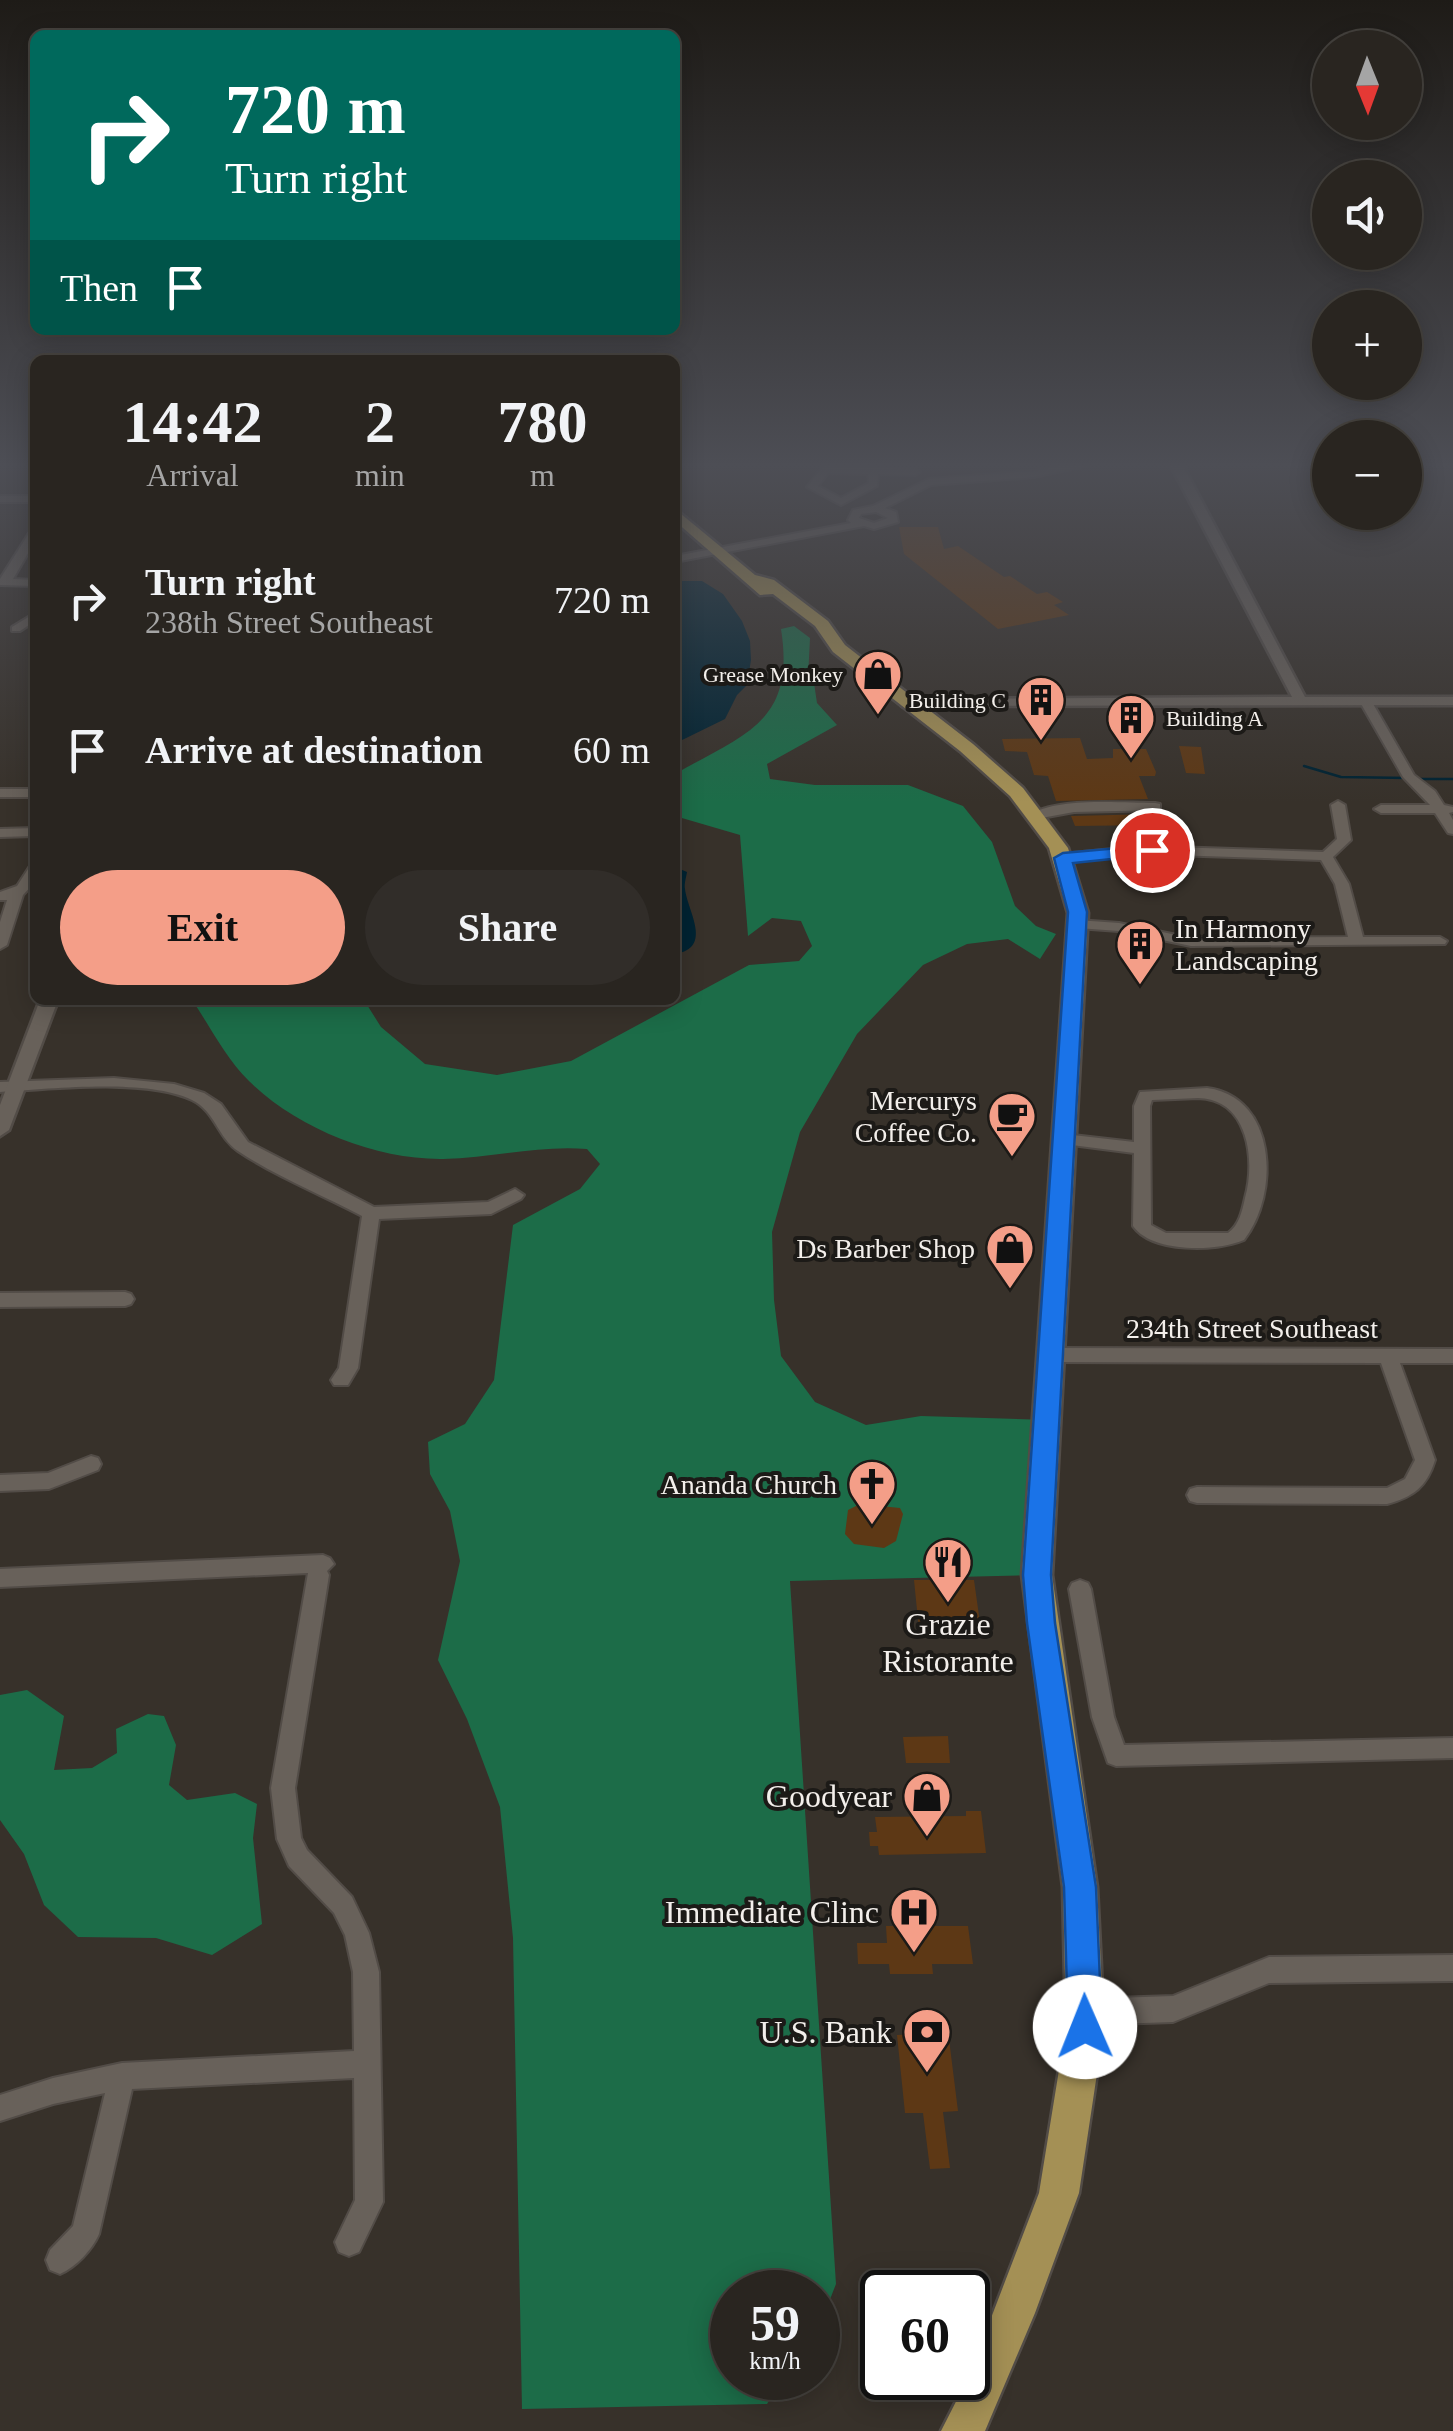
<!DOCTYPE html>
<meta charset="utf-8">
<style>
:root{--surface:#292520;--page:#312d29;--text:#f1f3f6;--muted:#a5a5a5;--line:#45423e;--accent:#f49e88}
body{margin:0;font-family:"Times New Roman",serif;background:var(--page);color:var(--text);height:100vh;display:flex;flex-direction:column;font-size:38px;white-space:nowrap}
*{box-sizing:border-box;margin:0}
p{font-size:32px;color:var(--muted)}
.icon{flex:none;width:55px;height:55px;fill:none;stroke:currentColor;stroke-width:2;stroke-linecap:round;stroke-linejoin:round}
.map{position:relative;flex:1;overflow:hidden}
.side{position:absolute;left:30px;top:355px;width:650px;height:650px;display:flex;flex-direction:column;background:var(--surface);border-radius:15px;box-shadow:0 5px 25px #0003,0 0 0 2px var(--line)}
.side>*{flex:none}
.guide{position:absolute;left:30px;top:30px;width:650px;height:305px;border-radius:15px;box-shadow:0 5px 25px #0003,0 0 0 2px var(--line);background:#00695c;color:#fff;overflow:hidden}
.needle{width:65px;rotate:179deg}
.controls{position:absolute;left:1312px;top:30px;display:grid;gap:20px}
.controls a{display:grid;place-items:center;width:110px;height:110px;border-radius:50%;background:var(--surface);box-shadow:0 5px 25px #0003,0 0 0 2px var(--line);font-size:50px}
.speed{position:absolute;left:710px;top:2270px;display:flex;gap:20px;font-size:50px;font-weight:700;text-align:center}
.speed>*{display:grid;place-content:center;width:130px;height:130px;border-radius:50%;background:var(--surface);box-shadow:0 5px 25px #0003,0 0 0 2px var(--line);line-height:1}
.speed small{font-size:25px;font-weight:400}
.speed .limit{border:5px solid #111;border-radius:15px;background:#fff;color:#111}
.pin{position:absolute;display:grid;place-items:center;width:85px;height:85px;color:#fff;margin:-42px;border:5px solid #fff;border-radius:50%;box-shadow:0 2px 10px #0007}
.me{position:absolute;width:110px;margin:-55px;rotate:359deg;stroke-linejoin:round;filter:drop-shadow(0 0 8px #0008)}
.turn{display:flex;align-items:center;gap:35px;height:210px;padding:0 30px;font-size:45px}
.turn .icon{width:130px;height:130px;stroke-width:2.5}
.turn b{display:block;font-size:70px;line-height:85px}
.then{display:flex;align-items:center;height:95px;padding:0 30px;background:#0003;gap:20px;font-size:38px}
.eta{display:flex;justify-content:space-evenly;align-items:center;height:170px;text-align:center}
.eta b{font-size:60px;font-weight:800;line-height:70px}
.action{display:flex;gap:20px;margin-top:auto;padding:20px 30px}
.action a{flex:1;height:115px;border-radius:60px;background:var(--accent);color:#111;font-size:40px;font-weight:800;line-height:115px;text-align:center}
.action a+a{background:var(--page);color:var(--text)}
ul{padding:0;list-style:none}
li{display:flex;align-items:center;gap:30px;height:150px;padding:0 30px}
li div{flex:1}
li b{display:block;font-size:38px}
li em{font-style:normal}
.map>svg:first-child{display:block}
.forest{fill:#1c6c48}
.water{fill:#002332}
.lines{fill:none;stroke-linecap:round;stroke-linejoin:round}
.stream{stroke:#002332;stroke-width:2.5}
.building{fill:#5d3815}
.minor-casing{stroke:#524c47;stroke-width:4}
.tertiary-casing{stroke:#524c47;stroke-width:5}
.primary-casing{stroke:#524c47;stroke-width:5}
.minor{fill:#68615a;fill-rule:evenodd}
.tertiary{fill:#68615a;fill-rule:evenodd}
.primary{fill:#a49055;fill-rule:evenodd}
.route{fill:#1a73e8;stroke:#114b97;stroke-width:2.5}
.labels{text-anchor:middle;stroke-width:8;stroke-linejoin:round;paint-order:stroke}
.far-poi-label{font-size:22px;fill:#f3efeb;stroke:#1c1a17;text-anchor:end}
.poi-label{font-size:28px;fill:#f3efeb;stroke:#1c1a17;text-anchor:end}
.street-label{font-size:28px;fill:#f3efeb;stroke:#1c1a17}
.near-poi-label{font-size:32px;fill:#f3efeb;stroke:#1c1a17;text-anchor:end}
</style>
<div class="map">
<svg width="1453" height="2431" viewBox="0 0 1453 2431">
<rect width="100%" height="100%" fill="#37312a"/>
<g class="forest">
<path d="M794,626l16,12 -2,40 6,5 3,20 20,22 -70,39 3,15 45,6h93l55,21 29,36 23,64 21,20 20,8 -16,25 -32,-20 -41,5 -44,21 -66,69 -57,98 -28,100 2,68 7,56 34,46 51,23 55,-9 126,4 -10,155 -247,6 46,703 -18,46v-38h-86v86h52l-17,26 -245,5 -9,-471 -13,-131 -33,-88 -29,-59 22,-99 -10,-50 -20,-37 -2,-32 37,-18 29,-44 19,-155 67,-36 20,-25 -13,-15c-49,-4 -96,9 -144,10 -67,1 -147,-31 -194,-78 -23,-22 -39,-55 -57,-81h172l17,27 44,37 72,11 74,-14 178,-96 50,-4 13,-15 -11,-25 -29,-3 -24,18 -8,-101 -65,-19v-42c69,-40 121,-51 106,-145z"/>
<polygon points="27,1690 64,1716 54,1770 92,1768 117,1753 116,1729 148,1714 164,1716 176,1745 169,1785 187,1800 235,1793 257,1804 253,1838 262,1924 212,1955 156,1938 78,1937 44,1905 24,1854 0,1820 0,1695"/>
</g>
<g class="water">
<polygon points="675,581 702,581 723,594 742,621 750,641 751,660 747,685 737,695 725,719 676,743"/>
<path d="M675,867l12,5c-1,6 -3,12 -2,17 2,21 29,59 -10,65z"/>
</g>
<g class="lines">
<g class="stream">
<polyline points="1304,766 1341,777 1408,778"/>
<polyline points="1418,779 1453,779"/>
</g>
</g>
<g class="building">
<polygon points="899,527 938,527 944,549 958,546 1004,577 1010,576 1037,594 1047,592 1063,602 1054,605 1069,615 998,629 904,554"/>
<polygon points="1080,738 1087,759 1113,758 1113,749 1146,749 1156,772 1155,776 1139,776 1148,799 1056,801 1048,776 1034,775 1027,752 1005,751 1002,739"/>
<polygon points="1179,746 1201,747 1205,774 1186,773"/>
<polygon points="1154,814 1158,825 1075,826 1071,816"/>
<polygon points="860,1504 900,1508 903,1514 896,1541 884,1548 854,1544 845,1534 848,1510"/>
<polygon points="914,1580 974,1580 981,1630 957,1630 957,1635 943,1635 943,1630 919,1630"/>
<polygon points="948,1736 950,1763 906,1763 903,1737"/>
<polygon points="966,1811 981,1811 986,1853 879,1855 878,1846 870,1846 869,1832 877,1832 875,1817 966,1816"/>
<polygon points="886,1926 968,1926 973,1964 932,1964 933,1974 890,1974 889,1964 858,1964 857,1943 887,1943"/>
<polygon points="938,2033 939,2040 949,2039 958,2111 943,2112 950,2168 930,2169 923,2113 905,2113 897,2035"/>
</g>
<g class="lines">
<g class="minor-casing">
<g id="minor">
<path d="M827,462h10l-4,5 82,2 5,3 -5,3 -37,-1 -1,12 -36,19 -34,-18zM828,473l40,1 1,9 -28,15 -23,-12z"/>
<polygon points="995,462 1020,462 1015,465"/>
<path d="M1083,462h20l-69,15 -103,8 -46,23 11,4 2,10 -24,7 -10,-3 -189,36v-6l176,-33 -3,-3 5,-10 20,-4 56,-27 105,-8zM876,512l12,6 -14,5 -15,-5 2,-4z"/>
<rect x="0" y="496" width="35" height="6"/>
<polygon points="35,529 35,541 13,579 35,580 35,586 0,585 0,579 31,530"/>
<polygon points="35,613 35,621 20,631 12,631 12,627"/>
<polygon points="1366,698 1372,702 1414,775 1435,791 1444,805 1453,807 1453,812 1449,813 1453,820 1453,834 1448,833 1435,813 1381,813 1374,809 1381,805 1430,805 1403,777 1360,702"/>
<rect x="0" y="789" width="35" height="8"/>
<polygon points="1338,801 1345,805 1351,840 1333,857 1349,884 1363,937 1440,937 1447,941 1445,944 1191,946 1119,931 1077,928 1070,924 1077,920 1119,923 1191,938 1348,937 1335,884 1321,860 1142,854 1063,862 1056,858 1063,854 1142,846 1323,852 1337,839 1331,805"/>
<path d="M1155,803l5,1v6l-86,2 -38,7 -7,-4c29,-18 91,-12 126,-12z"/>
<polygon points="35,828 35,836 0,837 0,829"/>
<polygon points="35,865 35,882 23,895 7,945 0,949 0,922 7,900 0,900 0,892 17,886 30,866"/>
<path d="M114,1078l60,6 30,9 17,11 27,38 126,65 114,-5 27,-13 9,6 -3,4 -30,15 -112,5 -21,149 -10,17h-14l-3,-5 8,-12 23,-152c-40,-21 -87,-40 -124,-65 -20,-13 -23,-40 -46,-51 -46,-22 -141,-11 -192,-8v-10z"/>
<path d="M1207,1088c70,9 73,106 37,152 -28,12 -92,13 -111,-14l1,-73 -70,-9 -8,-5 8,-5 70,8v-36l6,-14zM1198,1098c50,1 58,61 47,100 -3,14 -6,27 -17,35h-62l-15,-8 -1,-119 2,-6z"/>
<polygon points="125,1292 131,1294 134,1299 131,1304 125,1306 0,1307 0,1293"/>
<path d="M1051,1348l402,1v14h-53l35,97c-8,27 -22,37 -48,44l-190,-1 -7,-2 -3,-6 3,-6 7,-2 190,1 18,-9 10,-19 -34,-97 -330,-1 -7,-2 -2,-5 2,-5z"/>
<polygon points="91,1456 98,1458 101,1464 98,1470 49,1489 0,1491 0,1475 48,1473"/>
<path d="M323,1555l7,3 4,6 -7,7 2,4 -34,213 6,50 6,12 45,47 17,36 10,39 4,230 -24,50 -10,4 -10,-4 -4,-10 20,-42 -1,-122 -222,11 -33,145c-7,16 -23,33 -39,40l-10,-4 -4,-10 4,-10 23,-24 32,-133 -52,11 -53,17v-26l53,-17 69,-15 232,-12 -1,-79 -8,-37 -11,-22 -45,-47 -12,-27 -6,-51 37,-215 -308,14v-18z"/>
<polygon points="1080,1580 1088,1583 1091,1589 1114,1717 1124,1745 1453,1738 1453,1758 1116,1766 1108,1763 1092,1717 1069,1589 1072,1583"/>
<polygon points="1453,1955 1453,1981 1269,1983 1173,2022 1085,2025 1076,2021 1072,2012 1076,2003 1085,1999 1173,1996 1269,1957"/>
</g>
</g>
<g class="tertiary-casing">
<g id="tertiary">
<polygon points="1169,462 1181,462 1305,697 1453,697 1453,705 902,706 900,703 907,699 1292,697"/>
<polygon points="40,1000 58,1000 9,1130 0,1136 0,1105"/>
</g>
</g>
<g class="primary-casing">
<polygon id="primary" points="675,509 755,575 774,580 828,621 845,645 973,744 1023,788 1068,848 1088,913 1052,1575 1097,1887 1104,2027 1079,2193 1035,2313 985,2431 941,2431 968,2378 1039,2193 1066,2027 1063,1887 1022,1575 1068,913 1049,848 1010,796 960,751 833,652 815,626 773,594 760,595 675,521"/>
</g>
<use href="#minor" class="minor"/>
<use href="#tertiary" class="tertiary"/>
<use href="#primary" class="primary"/>
</g>
<linearGradient id="sky" x2="0" y2="1"><stop stop-color="#1e1b17"/><stop offset="0.58" stop-color="#4d4e55"/><stop offset="1" stop-color="#4d4e55" stop-opacity="0"/></linearGradient>
<rect width="1453" height="802" fill="url(#sky)"/>
<polygon class="route" points="1152,845 1161,850 1159,854 1073,863 1087,912 1051,1575 1055,1623 1096,1887 1102,2027 1097,2039 1085,2044 1073,2039 1068,2027 1064,1887 1027,1623 1023,1575 1068,912 1054,858 1063,853"/>
<defs>
<g id="shop-pin" transform="scale(2.5)"><path d="M0 17L-7.5 6A9.5 9.5 0 1 1 7.5 6Z" fill="#f49e88" stroke="#1c1a17"/><path d="M-5-2.5h2.3a2.7 3.5 0 0 1 5.4 0H5L5.5 6h-11ZM-1.5-2.5h3a1.5 2.3 0 0 0-3 0Z" fill="#111"/></g>
<g id="building-pin" transform="scale(2.5)"><path d="M0 17L-7.5 6A9.5 9.5 0 1 1 7.5 6Z" fill="#f49e88" stroke="#1c1a17"/><path d="M-4-6H4V6H1V3H-1V6H-4ZM-2.5-4.3h1.7v1.8h-1.7ZM.8-4.3h1.7v1.8H.8ZM-2.5-1h1.7V.8h-1.7ZM.8-1h1.7V.8H.8Z" fill="#111"/></g>
<g id="cafe-pin" transform="scale(2.5)"><path d="M0 17L-7.5 6A9.5 9.5 0 1 1 7.5 6Z" fill="#f49e88" stroke="#1c1a17"/><path d="M-5.5-4.5H6V0H3Q3 3.5 0 3.5H-2.5Q-5.5 3.5-5.5 0ZM3-3.2v2h1.7v-2ZM-6 4.5H4V6H-6Z" fill="#111"/></g>
<g id="church-pin" transform="scale(2.5)"><path d="M0 17L-7.5 6A9.5 9.5 0 1 1 7.5 6Z" fill="#f49e88" stroke="#1c1a17"/><path d="M-1.2-6h2.4v3.5h3.3v2.4h-3.3V6h-2.4V-.1h-3.3v-2.4h3.3Z" fill="#111"/></g>
<g id="restaurant-pin" transform="scale(2.5)"><path d="M0 17L-7.5 6A9.5 9.5 0 1 1 7.5 6Z" fill="#f49e88" stroke="#1c1a17"/><path d="M-5-6h1v4h1v-4h1v4h1v-4h1v5L-1.5 .5V6h-2V.5L-5-1ZM5-6V6H3V1.5H1.5Q1.5-4 5-6Z" fill="#111"/></g>
<g id="hospital-pin" transform="scale(2.5)"><path d="M0 17L-7.5 6A9.5 9.5 0 1 1 7.5 6Z" fill="#f49e88" stroke="#1c1a17"/><path d="M-5-5h3v3.5h4V-5h3V5h-3V1.5h-4V5h-3Z" fill="#111"/></g>
<g id="bank-pin" transform="scale(2.5)"><path d="M0 17L-7.5 6A9.5 9.5 0 1 1 7.5 6Z" fill="#f49e88" stroke="#1c1a17"/><path d="M-6-4H6V4H-6ZM0-2.3a2.3 2.3 0 1 0 0 4.6a2.3 2.3 0 1 0 0-4.6Z" fill="#111"/></g>
</defs>
<g fill-rule="evenodd">
<use href="#shop-pin" x="878" y="674"/>
<use href="#building-pin" x="1041" y="700"/>
<use href="#building-pin" x="1131" y="718"/>
<use href="#building-pin" x="1140" y="944"/>
<use href="#cafe-pin" x="1012" y="1116"/>
<use href="#shop-pin" x="1010" y="1248"/>
<use href="#church-pin" x="872" y="1484"/>
<use href="#restaurant-pin" x="948" y="1562"/>
<use href="#shop-pin" x="927" y="1796"/>
<use href="#hospital-pin" x="914" y="1912"/>
<use href="#bank-pin" x="927" y="2032"/>
</g>
<g class="labels">
<g class="far-poi-label">
<text x="843" y="682">Grease Monkey</text>
<text x="1006" y="708">Building C</text>
<text x="1166" y="726" text-anchor="start">Building A</text>
</g>
<g class="poi-label">
<text x="1175" y="938" text-anchor="start">In Harmony<tspan x="1175" dy="32">Landscaping</tspan></text>
<text x="977" y="1110">Mercurys<tspan x="977" dy="32">Coffee Co.</tspan></text>
<text x="975" y="1258">Ds Barber Shop</text>
<text x="837" y="1494">Ananda Church</text>
</g>
<g class="street-label">
<text x="1252" y="1338">234th Street Southeast</text>
</g>
<g class="near-poi-label">
<text x="948" y="1635" text-anchor="middle">Grazie<tspan x="948" dy="37">Ristorante</tspan></text>
<text x="892" y="1807">Goodyear</text>
<text x="879" y="1923">Immediate Clinc</text>
<text x="892" y="2043">U.S. Bank</text>
</g>
</g>
</svg>
<div class="controls">
<a><svg class="needle" viewBox="-14 -14 28 28"><path d="M0-13l5 13h-10z" fill="#e53935"/><path d="M0 13l5-13h-10z" fill="#a5a5a5"/></svg></a>
<a><svg class="icon" aria-label="sound" viewBox="0 0 24 24"><path d="M4 9h4l5-4v14l-5-4H4zM17 9q2 3 0 6"/></svg></a>
<a>+</a>
<a>−</a>
</div>
<div class="speed"><div>59<small>km/h</small></div><div class="limit">60</div></div>
<div class="pin" style="left:1152px;top:850px;background:#d93025"><svg class="icon" aria-label="arrive" viewBox="0 0 24 24"><path d="M6 21V4h12l-3 4 3 4H6"/></svg></div>
<svg class="me" style="left:1085px;top:2027px" viewBox="-20 -20 40 40"><circle r="19" fill="#fff"/><path d="M0-13L10 11 0 6-10 11z" fill="#1a73e8"/></svg>
<div class="guide">
<div class="turn"><svg class="icon" aria-label="right" viewBox="0 0 24 24"><path d="M7 20v-9h11M14 6l5 5-5 5"/></svg><div><b>720 m</b>Turn right</div></div>
<div class="then">Then<svg class="icon" aria-label="arrive" viewBox="0 0 24 24"><path d="M6 21V4h12l-3 4 3 4H6"/></svg></div>
</div>
<section class="side">
<div class="eta">
<div><b>14:42</b><p>Arrival</p></div>
<div><b>2</b><p>min</p></div>
<div><b>780</b><p>m</p></div>
</div>
<ul>
<li><svg class="icon" aria-label="right" viewBox="0 0 24 24"><path d="M7 20v-9h11M14 6l5 5-5 5"/></svg><div><b>Turn right</b><p>238th Street Southeast</p></div><em>720 m</em></li>
<li><svg class="icon" aria-label="arrive" viewBox="0 0 24 24"><path d="M6 21V4h12l-3 4 3 4H6"/></svg><div><b>Arrive at destination</b></div><em>60 m</em></li>
</ul>
<div class="action"><a>Exit</a><a>Share</a></div>
</section>
</div>
